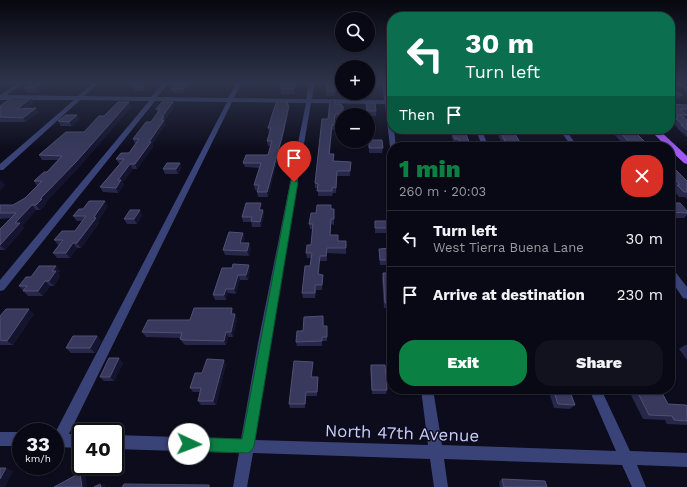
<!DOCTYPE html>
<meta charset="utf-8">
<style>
:root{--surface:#090915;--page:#12121e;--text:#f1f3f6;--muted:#999aa0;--line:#292a34;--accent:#0b8043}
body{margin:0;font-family:"Work Sans",sans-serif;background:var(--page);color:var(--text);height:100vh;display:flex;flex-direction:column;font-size:15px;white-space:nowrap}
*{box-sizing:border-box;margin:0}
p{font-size:13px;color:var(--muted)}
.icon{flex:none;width:22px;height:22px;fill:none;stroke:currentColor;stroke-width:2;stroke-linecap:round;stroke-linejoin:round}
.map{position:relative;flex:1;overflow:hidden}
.sheet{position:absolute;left:387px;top:142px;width:288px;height:252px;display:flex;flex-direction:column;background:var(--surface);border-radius:16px;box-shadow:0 1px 3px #0004,0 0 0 1px var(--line)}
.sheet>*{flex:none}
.top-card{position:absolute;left:387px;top:12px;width:288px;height:122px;border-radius:16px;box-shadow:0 1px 3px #0004,0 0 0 1px var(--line);background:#0b6e4f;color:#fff;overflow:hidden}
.tools{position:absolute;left:335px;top:12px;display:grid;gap:8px}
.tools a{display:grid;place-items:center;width:40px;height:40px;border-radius:50%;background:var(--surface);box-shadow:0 1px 3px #0004,0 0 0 1px var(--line);font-size:20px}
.speed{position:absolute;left:12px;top:423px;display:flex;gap:8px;font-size:20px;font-weight:700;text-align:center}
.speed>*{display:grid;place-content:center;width:52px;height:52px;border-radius:50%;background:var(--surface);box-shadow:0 1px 3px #0004,0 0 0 1px var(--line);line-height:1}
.speed small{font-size:10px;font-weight:400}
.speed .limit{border:2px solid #111;border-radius:6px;background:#fff;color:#111}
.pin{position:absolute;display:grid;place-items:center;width:34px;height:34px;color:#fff;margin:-41px -17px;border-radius:50% 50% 50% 0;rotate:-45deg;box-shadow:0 0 4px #0007}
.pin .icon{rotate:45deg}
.me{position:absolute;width:44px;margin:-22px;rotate:92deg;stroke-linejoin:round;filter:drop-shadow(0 0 3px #0008)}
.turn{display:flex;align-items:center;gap:14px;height:84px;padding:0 12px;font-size:18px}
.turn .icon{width:52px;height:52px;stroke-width:2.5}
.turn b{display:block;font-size:28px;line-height:34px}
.then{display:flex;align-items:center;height:38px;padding:0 12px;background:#0003;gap:8px;font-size:15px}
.round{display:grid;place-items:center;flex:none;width:42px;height:42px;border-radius:16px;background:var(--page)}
.summary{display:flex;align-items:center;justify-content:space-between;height:68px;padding:0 12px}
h1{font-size:24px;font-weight:800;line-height:30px;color:var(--accent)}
.primary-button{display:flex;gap:8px;margin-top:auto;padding:8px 12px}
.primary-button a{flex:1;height:46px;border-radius:16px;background:var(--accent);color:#fff;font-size:16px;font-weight:800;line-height:46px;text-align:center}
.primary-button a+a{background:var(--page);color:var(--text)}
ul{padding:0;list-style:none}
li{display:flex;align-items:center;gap:12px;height:56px;padding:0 12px;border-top:1px solid var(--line)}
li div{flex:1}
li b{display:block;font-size:15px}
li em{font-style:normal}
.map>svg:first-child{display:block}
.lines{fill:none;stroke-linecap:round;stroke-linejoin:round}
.minor{fill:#3a4378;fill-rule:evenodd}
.major{fill:#9e59f4;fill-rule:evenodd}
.wall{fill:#262749}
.shaded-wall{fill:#14142f}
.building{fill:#38395c;stroke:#4f5075}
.route{fill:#0b8043;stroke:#07532c}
.labels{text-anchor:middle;stroke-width:3;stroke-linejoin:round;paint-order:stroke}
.near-street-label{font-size:17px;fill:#cacefc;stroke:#0c0c1c}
</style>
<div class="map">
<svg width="687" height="487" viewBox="0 0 687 487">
<rect width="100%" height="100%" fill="#0c0c1c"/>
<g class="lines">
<g class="minor">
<polygon points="18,83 24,83 7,95 78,96 93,83 99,83 84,96 151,97 163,83 169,83 157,97 228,98 236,83 242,83 234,98 306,99 309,83 315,83 312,99 384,100 382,83 388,83 390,100 392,100 392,104 390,104 392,129 394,129 396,147 392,147 392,149 390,147 385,104 311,103 270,343 255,440 428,445 421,389 433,389 442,445 616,451 589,389 601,389 630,451 687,453 687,467 637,465 646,487 632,487 622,465 444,459 448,487 434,487 430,459 253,453 247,487 233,487 239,453 115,449 115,435 241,439 258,343 306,103 232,102 69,434 81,434 81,448 55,447 55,433 227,102 155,101 4,290 0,291 0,280 149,101 80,100 3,170 0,170 0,164 74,100 0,100 0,95"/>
<polygon points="676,83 682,83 687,86 687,91"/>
<polygon points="475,129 481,129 489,147 483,147"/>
<polygon points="559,129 565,129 578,147 572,147"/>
<polygon points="670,268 673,269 687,287 687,299 683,298 670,279"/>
<rect x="0" y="432" width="21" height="14"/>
</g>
<polygon class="major" points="649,129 658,129 687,156 687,164 684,163 670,150 670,147 667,147"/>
</g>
<g class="wall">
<polygon points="51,83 38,93 26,92 24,88"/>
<polygon points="137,83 152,83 145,91 134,91 133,87"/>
<polygon points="176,83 191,83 184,93 173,93 171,89"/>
<polygon points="296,83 294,94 281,94 281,89"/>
<polygon points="336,83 335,96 326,96 326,91"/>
<polygon points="670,87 682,95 679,99 675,99 673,102 672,102 672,104 687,105 687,114 686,114 687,115 685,118 687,120 687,137 678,129 678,128 673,123 675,120 670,119"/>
<polygon points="31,98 33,103 27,108 39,112 26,122 0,122 0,106"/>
<polygon points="129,102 131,107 79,167 45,203 46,204 40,210 36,210 22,226 24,228 5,250 0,250 0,229 10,218 0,219 0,205 13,205 25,198 37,186 34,181 47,172 58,160 42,160 39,155 84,132 104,116"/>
<polygon points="173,102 175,106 165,120 165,125 152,144 153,147 137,169 133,169 122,183 124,185 118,193 103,192 100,187 120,164 119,164 116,159 129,153 135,144 133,139 151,122 158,112 156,109"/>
<polygon points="366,103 376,111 376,116 368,116 368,115 367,115"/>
<polygon points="335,104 341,106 343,106 343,115 342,115 342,118 335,118 335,130 332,130 330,154 334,161 351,162 350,176 337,176 336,193 333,193 332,196 318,196 318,188 315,188 315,183 328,119"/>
<polygon points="288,105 289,105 289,109 283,137 268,197 258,197 257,192 258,190 255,190 254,185 259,168 245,167 243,163 268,155 270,146 268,146 267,141 270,133 269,133 268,128"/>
<polygon points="77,115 79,119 72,126 61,126 58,121"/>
<polygon points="449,129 464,129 471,147 459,147 457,144 454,144"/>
<polygon points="495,129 512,129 521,144 520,147 504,147"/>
<polygon points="614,129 635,129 637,131 636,133 649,146 625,146 612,132"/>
<polygon points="369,140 383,148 382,153 369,153"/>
<polygon points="180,163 181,168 178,174 165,174 163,169"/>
<polygon points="670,164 687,181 687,199 685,197 679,197 673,190 674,188 670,183"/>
<polygon points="670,203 687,213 687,215 684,218 670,218"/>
<polygon points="108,206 98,221 99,223 81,248 77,248 70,258 57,258 53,253 59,245 58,245 54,240 75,231 82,221 77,221 73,216 83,209"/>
<polygon points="262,208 261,210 263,210 264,215 261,227 252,227 251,222 243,222 242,217"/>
<polygon points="331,209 334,209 334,225 331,224 330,235 338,241 346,241 346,254 327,253 327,261 320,261 319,275 323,275 322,290 316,290 315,298 303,298 302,293 310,266 311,258 307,258 306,253 311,245 313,229 310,229 309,224 316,213"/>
<polygon points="140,210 142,215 137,224 127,224 124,219"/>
<polygon points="375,221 391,228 390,233 375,233"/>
<polygon points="245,238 243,243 251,248 249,256 225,255 223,250"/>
<polygon points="392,248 392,265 380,265 379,254 379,249"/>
<polygon points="56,266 60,271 58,274 60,276 54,286 50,286 43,296 28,296 19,286 31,277"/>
<polygon points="222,268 250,270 248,280 240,280 236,294 228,293 226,300 215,300 213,295"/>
<polygon points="383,273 392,273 392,308 384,308 382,278"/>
<polygon points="232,308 234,314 235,314 237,319 233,337 228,337 226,345 185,345 183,343 180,339 180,338 146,337 142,332"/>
<polygon points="34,314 13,345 0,345 0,316"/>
<polygon points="324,321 323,326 327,326 327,341 322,341 322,346 297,346 296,342 303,331"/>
<polygon points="97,336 101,341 95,353 71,353 66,348"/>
<polygon points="685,345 687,345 687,360 679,349"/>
<polygon points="119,358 123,363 114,381 104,381 100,377"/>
<polygon points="313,362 313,366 312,377 318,377 318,382 317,396 306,396 305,408 290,408 289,404"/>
<polygon points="226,364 216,405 201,405 198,401 200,392 193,392 190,388 202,373"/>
<polygon points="371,365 387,390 386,394 372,394 370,369"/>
<polygon points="538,389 569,389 575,405 570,409 554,408 549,392 539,392"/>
<polygon points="628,389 660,389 668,404 687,406 687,425 667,424 665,420 643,419"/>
<polygon points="502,479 547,487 500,487 499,482"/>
</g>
<g class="shaded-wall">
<polygon points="0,83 7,83 0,87"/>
<polygon points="43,83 51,83 38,93 35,88"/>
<polygon points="147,83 152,83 145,91 143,87"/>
<polygon points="187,83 191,83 184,93 183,89"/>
<polygon points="295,83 296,83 294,94 294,89"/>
<polygon points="31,98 33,103 20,113 17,109"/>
<polygon points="129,102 131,107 79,167 45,203 46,204 40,210 36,205 40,199"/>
<polygon points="173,102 175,106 165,120 165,125 152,144 153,147 137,169 135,164 161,120 162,117"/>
<polygon points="289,105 289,109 283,137 268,197 267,192"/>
<polygon points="36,108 39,112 26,122 23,118"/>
<polygon points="77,115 79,119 72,126 69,122"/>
<polygon points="332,125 332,130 329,159 329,154"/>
<polygon points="180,163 181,168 178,174 176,169"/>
<polygon points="130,164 133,169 122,183 124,185 118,193 116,188 118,180"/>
<polygon points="1,180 5,185 0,191 0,181"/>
<polygon points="105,201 108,206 98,221 99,223 81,248 77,243"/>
<polygon points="261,203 262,208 260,215 259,210"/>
<polygon points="32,205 36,210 22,226 24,228 5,250 0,245 15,223"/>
<polygon points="140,210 142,215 137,224 134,219"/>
<polygon points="263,210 264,215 261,227 260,222"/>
<polygon points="243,233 245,238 242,248 240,243"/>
<polygon points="73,243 77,248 70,258 66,253"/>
<polygon points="249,243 251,248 249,256 247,251"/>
<polygon points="320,256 320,261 319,280 318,274"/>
<polygon points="249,265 250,270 248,280 246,275"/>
<polygon points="56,266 60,271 58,274 60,276 54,286 49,281 52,271"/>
<polygon points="238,275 240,280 236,294 234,289"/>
<polygon points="45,281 50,286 43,296 38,291"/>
<polygon points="226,289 228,293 226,300 224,295"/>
<polygon points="232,308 234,313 233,319 231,314"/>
<polygon points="29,309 34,314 13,345 7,341"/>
<polygon points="235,314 237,319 233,337 231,332"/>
<polygon points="226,332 228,337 226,345 224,341"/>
<polygon points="97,336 101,341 95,353 90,348"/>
<polygon points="119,358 123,363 114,381 110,377"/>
<polygon points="224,360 226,364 216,405 213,401"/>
<polygon points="313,362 313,366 312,382 311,377"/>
<polygon points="6,468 13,471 5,487 0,487 0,479"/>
<polygon points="80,473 86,476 87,487 82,487"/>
<polygon points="100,484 106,486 106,487 101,487"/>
</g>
<g class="building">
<polygon points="31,83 43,83 35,88 24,88"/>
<polygon points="137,83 147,83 143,87 133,87"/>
<polygon points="176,83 187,83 183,89 171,89"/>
<polygon points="282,83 295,83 294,89 281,89"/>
<polygon points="327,83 336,83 335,91 326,91"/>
<polygon points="670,87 682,95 673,95 676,97 672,97 672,104 686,105 687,105 687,109 680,109 687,115 680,115 687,120 687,130 681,125 683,125 676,119 679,115 671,115 670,114"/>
<polygon points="13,97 31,98 17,109 36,108 23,118 0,117 0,106"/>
<polygon points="330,100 335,100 335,104 341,104 341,106 343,106 343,114 335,114 334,125 332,125 329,154 334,154 333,161 351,162 350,171 337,171 336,188 332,187 332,191 317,191 318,184 315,183 322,119 328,119"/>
<polygon points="277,101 288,102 287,105 289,105 283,133 267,192 257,192 259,185 254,185 261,163 243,163 246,155 268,155 272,141 267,141 271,128 268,128 274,109"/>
<polygon points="118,102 129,102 76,162 40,199 42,199 36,205 32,205 15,223 20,223 0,245 0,229 16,213 0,213 0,205 13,205 25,198 42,181 34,181 44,172 47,172 62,156 39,155 66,132 84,132 99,116 104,116"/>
<polygon points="162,102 173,102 162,117 164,117 161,120 164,120 149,142 151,142 135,164 130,164 118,180 121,180 116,188 100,187 124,159 116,159 121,153 129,153 139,139 133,139 146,122 151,122 160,109 156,109"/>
<polygon points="366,103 375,103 376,111 367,111"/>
<polygon points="66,115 77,115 69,122 58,121"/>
<polygon points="451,129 464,129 471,147 462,147 459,139 455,139"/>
<polygon points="499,129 512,129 521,144 516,144 517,147 508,147"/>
<polygon points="617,129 635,129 637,131 634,131 649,146 652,146 653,147 611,147 632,145"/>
<polygon points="369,140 382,140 383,148 369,148"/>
<polygon points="167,163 180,163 176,169 163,169"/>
<polygon points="670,164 687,181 687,192 684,192 677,185 680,185 670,174"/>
<polygon points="89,201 105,201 94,217 96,218 77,243 73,243 66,253 53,253 63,240 54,240 62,231 75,231 86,216 73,216 79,209 83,209"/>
<polygon points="246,203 261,203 259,210 263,210 260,222 251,221 252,217 242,217"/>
<polygon points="670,203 680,203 687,211 687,213 670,212"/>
<polygon points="317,205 331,205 331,209 334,209 334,219 331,219 330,235 338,235 338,241 346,241 346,248 327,248 326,256 320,256 318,274 323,275 322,285 315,285 315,293 302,293 305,266 310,266 312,253 306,253 307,245 311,245 313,224 309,224 311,213 316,213"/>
<polygon points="130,210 140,210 134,219 124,219"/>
<polygon points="375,221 390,221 391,228 375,228"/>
<polygon points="229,232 243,233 240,243 249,243 247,251 223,250"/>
<polygon points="392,248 392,260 380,260 379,249"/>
<polygon points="233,264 249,265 246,275 238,275 234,289 226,289 224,295 213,295 222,268 232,268"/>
<polygon points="39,266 56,266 52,271 56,271 49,281 45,281 38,291 23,291 27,286 19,286 26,277 31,277"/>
<polygon points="383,273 392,273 392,303 385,303"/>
<polygon points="194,308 232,308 231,314 235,314 231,332 226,332 224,341 183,340 180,339 182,333 142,332 148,320 190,320"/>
<polygon points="6,309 29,309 7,341 0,340 0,316"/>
<polygon points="323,316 323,326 327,326 327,337 322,337 322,341 296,342 297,331 303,331 304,317"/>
<polygon points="73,336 97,336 90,348 66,348"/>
<polygon points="109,358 119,358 110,377 100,377"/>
<polygon points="207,359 224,360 213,401 198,401 201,388 190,388 195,373 202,373"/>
<polygon points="294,361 313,362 311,377 318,377 317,392 306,392 305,404 289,404"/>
<polygon points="371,365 385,365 387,390 372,390"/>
<polygon points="553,389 569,389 575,405 558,404"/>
<polygon points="636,389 660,389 668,404 686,405 687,406 687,421 674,420 672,416 649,415"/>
<polygon points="0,468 6,468 0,479"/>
<polygon points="80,473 82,487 54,487"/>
<polygon points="502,479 545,481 547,487 504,487"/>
<polygon points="100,484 101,487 94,487"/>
<polygon points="124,484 209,485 209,487 122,487"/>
</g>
<linearGradient id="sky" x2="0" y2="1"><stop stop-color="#07070f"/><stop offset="0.55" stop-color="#2e344b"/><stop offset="1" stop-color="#2e344b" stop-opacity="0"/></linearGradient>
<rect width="687" height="151" fill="url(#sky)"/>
<polygon class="route" points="291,180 298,182 254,446 252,450 248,453 189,451 184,449 182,444 184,439 189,437 242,439"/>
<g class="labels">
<g class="near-street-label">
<text transform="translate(402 433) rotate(2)" y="6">North 47th Avenue</text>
</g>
</g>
</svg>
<div class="tools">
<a><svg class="icon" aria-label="search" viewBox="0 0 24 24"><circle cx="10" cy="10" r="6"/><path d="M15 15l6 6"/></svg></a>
<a>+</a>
<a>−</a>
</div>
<div class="speed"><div>33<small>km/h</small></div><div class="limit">40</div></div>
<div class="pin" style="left:294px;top:182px;background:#d93025"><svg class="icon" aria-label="arrive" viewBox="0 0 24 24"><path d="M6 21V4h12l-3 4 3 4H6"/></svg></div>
<svg class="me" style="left:189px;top:444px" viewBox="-20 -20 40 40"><circle r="19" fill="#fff"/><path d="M0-13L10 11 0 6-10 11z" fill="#0b8043"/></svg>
<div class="top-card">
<div class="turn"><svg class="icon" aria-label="left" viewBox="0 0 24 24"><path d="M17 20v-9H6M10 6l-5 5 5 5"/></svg><div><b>30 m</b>Turn left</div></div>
<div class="then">Then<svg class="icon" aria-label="arrive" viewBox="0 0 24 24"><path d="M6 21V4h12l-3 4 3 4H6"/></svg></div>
</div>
<section class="sheet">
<div class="summary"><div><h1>1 min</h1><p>260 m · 20:03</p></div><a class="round" style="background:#d93025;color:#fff"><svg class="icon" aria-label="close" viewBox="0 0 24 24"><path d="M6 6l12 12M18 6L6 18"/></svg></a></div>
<ul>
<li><svg class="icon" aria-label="left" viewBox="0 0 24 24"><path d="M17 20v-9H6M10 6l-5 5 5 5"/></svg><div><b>Turn left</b><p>West Tierra Buena Lane</p></div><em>30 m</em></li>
<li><svg class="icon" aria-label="arrive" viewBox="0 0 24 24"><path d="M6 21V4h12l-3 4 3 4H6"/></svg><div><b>Arrive at destination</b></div><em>230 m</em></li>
</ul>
<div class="primary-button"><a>Exit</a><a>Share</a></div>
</section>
</div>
